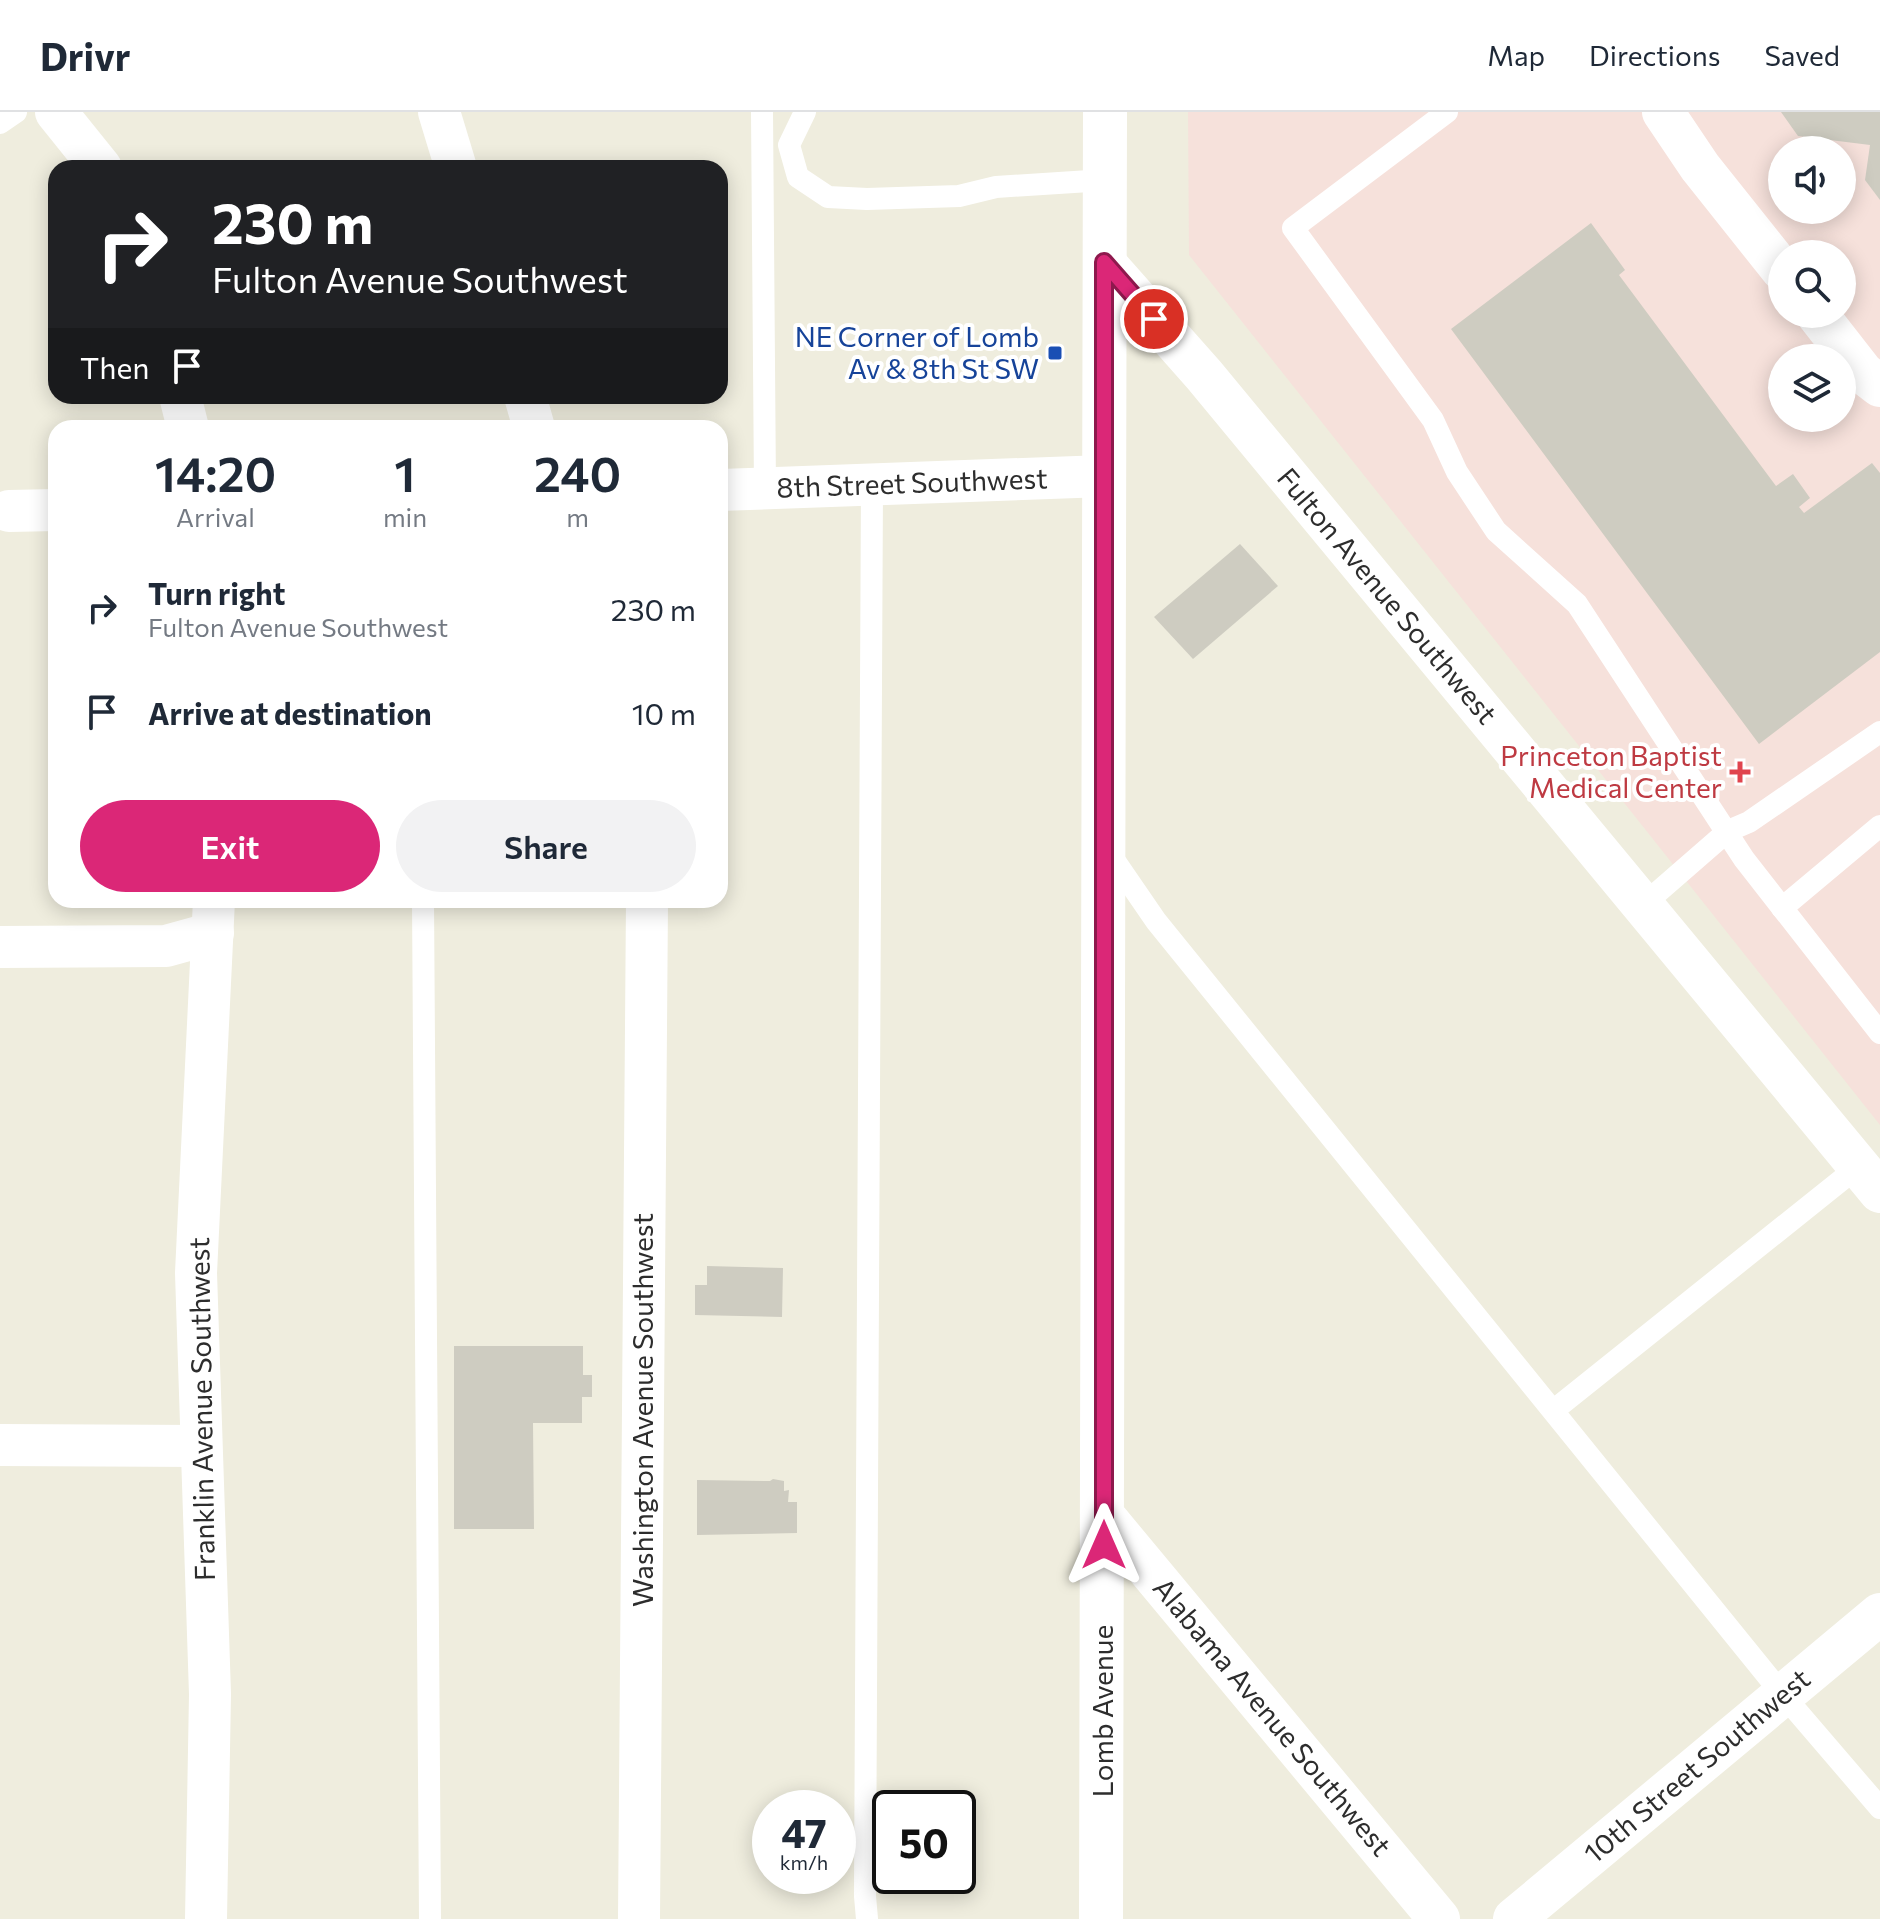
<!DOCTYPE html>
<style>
:root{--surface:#fff;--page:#f2f2f3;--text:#1f2937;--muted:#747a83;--line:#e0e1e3;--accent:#db2777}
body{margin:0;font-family:Commissioner,sans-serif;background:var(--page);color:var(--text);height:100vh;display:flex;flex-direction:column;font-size:30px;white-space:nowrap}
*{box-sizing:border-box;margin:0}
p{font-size:26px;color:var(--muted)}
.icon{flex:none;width:44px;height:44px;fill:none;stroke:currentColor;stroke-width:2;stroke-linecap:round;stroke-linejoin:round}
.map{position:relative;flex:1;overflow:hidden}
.panel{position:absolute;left:48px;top:308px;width:680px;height:488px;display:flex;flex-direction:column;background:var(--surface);border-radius:24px;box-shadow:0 4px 20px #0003}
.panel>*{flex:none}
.banner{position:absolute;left:48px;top:48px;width:680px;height:244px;border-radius:24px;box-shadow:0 4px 20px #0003;background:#202124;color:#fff;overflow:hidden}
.tools{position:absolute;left:1768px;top:24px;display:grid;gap:16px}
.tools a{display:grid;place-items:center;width:88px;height:88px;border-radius:50%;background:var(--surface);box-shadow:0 4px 20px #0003;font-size:40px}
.speed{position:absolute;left:752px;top:1678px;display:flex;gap:16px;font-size:40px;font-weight:700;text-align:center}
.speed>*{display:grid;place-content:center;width:104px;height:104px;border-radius:50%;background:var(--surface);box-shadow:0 4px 20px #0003;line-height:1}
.speed small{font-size:20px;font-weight:400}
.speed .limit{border:4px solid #111;border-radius:12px;background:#fff;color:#111}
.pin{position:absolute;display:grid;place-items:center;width:68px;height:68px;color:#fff;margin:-34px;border:4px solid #fff;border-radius:50%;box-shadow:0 2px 8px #0007}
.me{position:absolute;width:88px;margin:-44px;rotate:0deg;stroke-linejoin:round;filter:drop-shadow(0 0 6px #0008)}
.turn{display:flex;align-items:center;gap:28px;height:168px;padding:0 32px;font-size:36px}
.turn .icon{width:104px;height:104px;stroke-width:2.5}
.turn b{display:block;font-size:56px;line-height:68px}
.then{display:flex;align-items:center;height:76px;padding:0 32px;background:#0003;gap:16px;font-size:30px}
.eta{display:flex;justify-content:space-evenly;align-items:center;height:136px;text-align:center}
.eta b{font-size:48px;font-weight:600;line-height:56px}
.action{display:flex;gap:16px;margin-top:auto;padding:16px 32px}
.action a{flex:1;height:92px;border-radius:48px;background:var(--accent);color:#fff;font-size:32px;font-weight:600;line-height:92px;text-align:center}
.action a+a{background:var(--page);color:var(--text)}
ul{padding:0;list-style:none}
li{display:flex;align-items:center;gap:24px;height:104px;padding:0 32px}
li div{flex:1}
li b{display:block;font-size:30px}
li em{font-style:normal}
header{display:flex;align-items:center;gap:48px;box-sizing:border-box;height:112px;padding:0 40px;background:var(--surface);border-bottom:2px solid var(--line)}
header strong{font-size:38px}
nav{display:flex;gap:44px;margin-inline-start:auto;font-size:28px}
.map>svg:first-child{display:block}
.medical{fill:#f6e1db;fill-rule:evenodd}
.building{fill:#ceccc1}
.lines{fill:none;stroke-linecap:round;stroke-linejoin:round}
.lane{stroke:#fff;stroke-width:22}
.street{stroke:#fff;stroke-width:42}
.secondary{stroke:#fff;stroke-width:44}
.route-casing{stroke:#8e194d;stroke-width:20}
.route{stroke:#db2777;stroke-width:14}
.transit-dot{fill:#1a4fb4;stroke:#fff;stroke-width:3}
.health-dot{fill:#e0444e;stroke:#fff;stroke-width:3}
.labels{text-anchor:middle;stroke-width:8;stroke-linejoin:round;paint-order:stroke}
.transit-label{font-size:28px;fill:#164399;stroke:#fff;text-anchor:end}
.street-label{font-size:28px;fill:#2d2d2d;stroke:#fff}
.health-label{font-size:28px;fill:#be3a42;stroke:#fff;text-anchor:end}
</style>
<header>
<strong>Drivr</strong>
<nav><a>Map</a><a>Directions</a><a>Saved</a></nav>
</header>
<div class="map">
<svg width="1880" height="1807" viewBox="0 0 1880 1807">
<rect width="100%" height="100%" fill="#efedde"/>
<path class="medical" d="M1188,0h692v1013l-691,-870zM1782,38h60v60h-60zM1782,142h60v60h-60zM1782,246h60v60h-60z"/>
<g class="building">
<polygon points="1781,0 1880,0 1880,88 1865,68 1870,33 1798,24"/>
<polygon points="1591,111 1625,158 1619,163 1776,374 1793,362 1810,386 1799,395 1804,401 1872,351 1880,361 1880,540 1759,632 1451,217"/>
<polygon points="1240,432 1278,474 1193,547 1154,505"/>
<polygon points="707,1154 783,1156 782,1205 695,1203 695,1173 707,1173"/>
<polygon points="454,1234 583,1234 583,1263 592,1263 592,1285 582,1285 582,1311 533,1311 534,1417 454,1417"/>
<polygon points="773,1367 784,1369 784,1379 789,1378 788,1390 797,1390 797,1421 697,1423 697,1368 770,1369"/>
</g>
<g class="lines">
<g class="lane">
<polyline points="762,0 765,377"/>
<polyline points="805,0 789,33 798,65 828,85 867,87 959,84 996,75 1105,68"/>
<polyline points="1447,0 1293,116 1433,308 1457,360 1496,419 1577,492 1744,747 1880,921"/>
<polyline points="0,11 16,0"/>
<polyline points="1110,742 1156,809 1783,1583 1880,1696"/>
<polyline points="423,788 430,1807"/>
<polyline points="1643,793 1728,719 1749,710 1880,620"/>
<polyline points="1782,796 1880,714"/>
<polyline points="1554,1298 1859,1054"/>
<polyline points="867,1807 865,1784 872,373"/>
</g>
<g class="street">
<polyline points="56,0 101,56"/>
<polyline points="439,0 456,56"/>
<polyline points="1663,0 1700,55 1782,158"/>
<polyline points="1104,150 1204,263 1880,1080"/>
<polyline points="1817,202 1863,261 1880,274"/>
<polyline points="180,284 188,316"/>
<polyline points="525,284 534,316"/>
<polyline points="720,378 1104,364"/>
<polyline points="9,399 56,398"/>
<polyline points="0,835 166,834 213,821"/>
<polyline points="0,1333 201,1334"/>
<polyline points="1104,1404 1439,1807"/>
<polyline points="206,1807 210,1582 196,1161 214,788"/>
<polyline points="639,1807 647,788"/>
<polyline points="1514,1807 1880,1502"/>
</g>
<polyline class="secondary" points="1101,1807 1105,0"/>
</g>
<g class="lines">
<g class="route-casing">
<polyline id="route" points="1104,1433 1104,150 1154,207"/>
</g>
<use href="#route" class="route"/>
</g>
<rect class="transit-dot" x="1047" y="233" width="16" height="16" rx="4"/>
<path class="health-dot" d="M1736 648h8v8h8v8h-8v8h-8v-8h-8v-8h8z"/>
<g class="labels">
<g class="transit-label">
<text x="1039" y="235">NE Corner of Lomb<tspan x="1039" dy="32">Av &amp; 8th St SW</tspan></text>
</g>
<g class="street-label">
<text transform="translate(912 371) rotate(-2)" y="10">8th Street Southwest</text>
<text transform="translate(1387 484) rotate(50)" y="10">Fulton Avenue Southwest</text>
<text transform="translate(202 1297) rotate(-91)" y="10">Franklin Avenue Southwest</text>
<text transform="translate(643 1298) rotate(-90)" y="10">Washington Avenue Southwest</text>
<text transform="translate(1103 1599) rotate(-90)" y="10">Lomb Avenue</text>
<text transform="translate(1272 1605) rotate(50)" y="10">Alabama Avenue Southwest</text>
<text transform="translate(1697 1654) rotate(-40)" y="10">10th Street Southwest</text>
</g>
<g class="health-label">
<text x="1722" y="654">Princeton Baptist<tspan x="1722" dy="32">Medical Center</tspan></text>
</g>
</g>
</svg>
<div class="tools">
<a><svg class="icon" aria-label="sound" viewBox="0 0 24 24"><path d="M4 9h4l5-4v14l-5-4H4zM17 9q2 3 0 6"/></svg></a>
<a><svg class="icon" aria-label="search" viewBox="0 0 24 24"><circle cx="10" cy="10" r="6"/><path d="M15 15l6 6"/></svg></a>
<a><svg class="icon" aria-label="layers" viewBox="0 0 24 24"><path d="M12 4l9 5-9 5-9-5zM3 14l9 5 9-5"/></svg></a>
</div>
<div class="speed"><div>47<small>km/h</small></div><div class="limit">50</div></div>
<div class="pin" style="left:1154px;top:207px;background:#d93025"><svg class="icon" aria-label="arrive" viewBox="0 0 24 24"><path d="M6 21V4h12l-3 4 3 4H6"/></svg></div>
<svg class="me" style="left:1104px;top:1433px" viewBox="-20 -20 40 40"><path d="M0-17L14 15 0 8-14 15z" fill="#db2777" stroke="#fff" stroke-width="4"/></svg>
<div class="banner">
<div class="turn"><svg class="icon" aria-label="right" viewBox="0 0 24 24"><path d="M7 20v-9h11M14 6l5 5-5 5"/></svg><div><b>230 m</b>Fulton Avenue Southwest</div></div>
<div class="then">Then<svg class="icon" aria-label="arrive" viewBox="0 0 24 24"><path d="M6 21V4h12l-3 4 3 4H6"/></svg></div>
</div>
<section class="panel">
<div class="eta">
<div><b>14:20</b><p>Arrival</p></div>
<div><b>1</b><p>min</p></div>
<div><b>240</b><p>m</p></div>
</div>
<ul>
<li><svg class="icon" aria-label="right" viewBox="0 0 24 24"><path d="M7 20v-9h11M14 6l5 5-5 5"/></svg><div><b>Turn right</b><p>Fulton Avenue Southwest</p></div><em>230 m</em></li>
<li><svg class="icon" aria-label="arrive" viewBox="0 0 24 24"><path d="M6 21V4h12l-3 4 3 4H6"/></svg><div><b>Arrive at destination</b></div><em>10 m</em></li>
</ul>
<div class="action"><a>Exit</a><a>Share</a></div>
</section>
</div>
